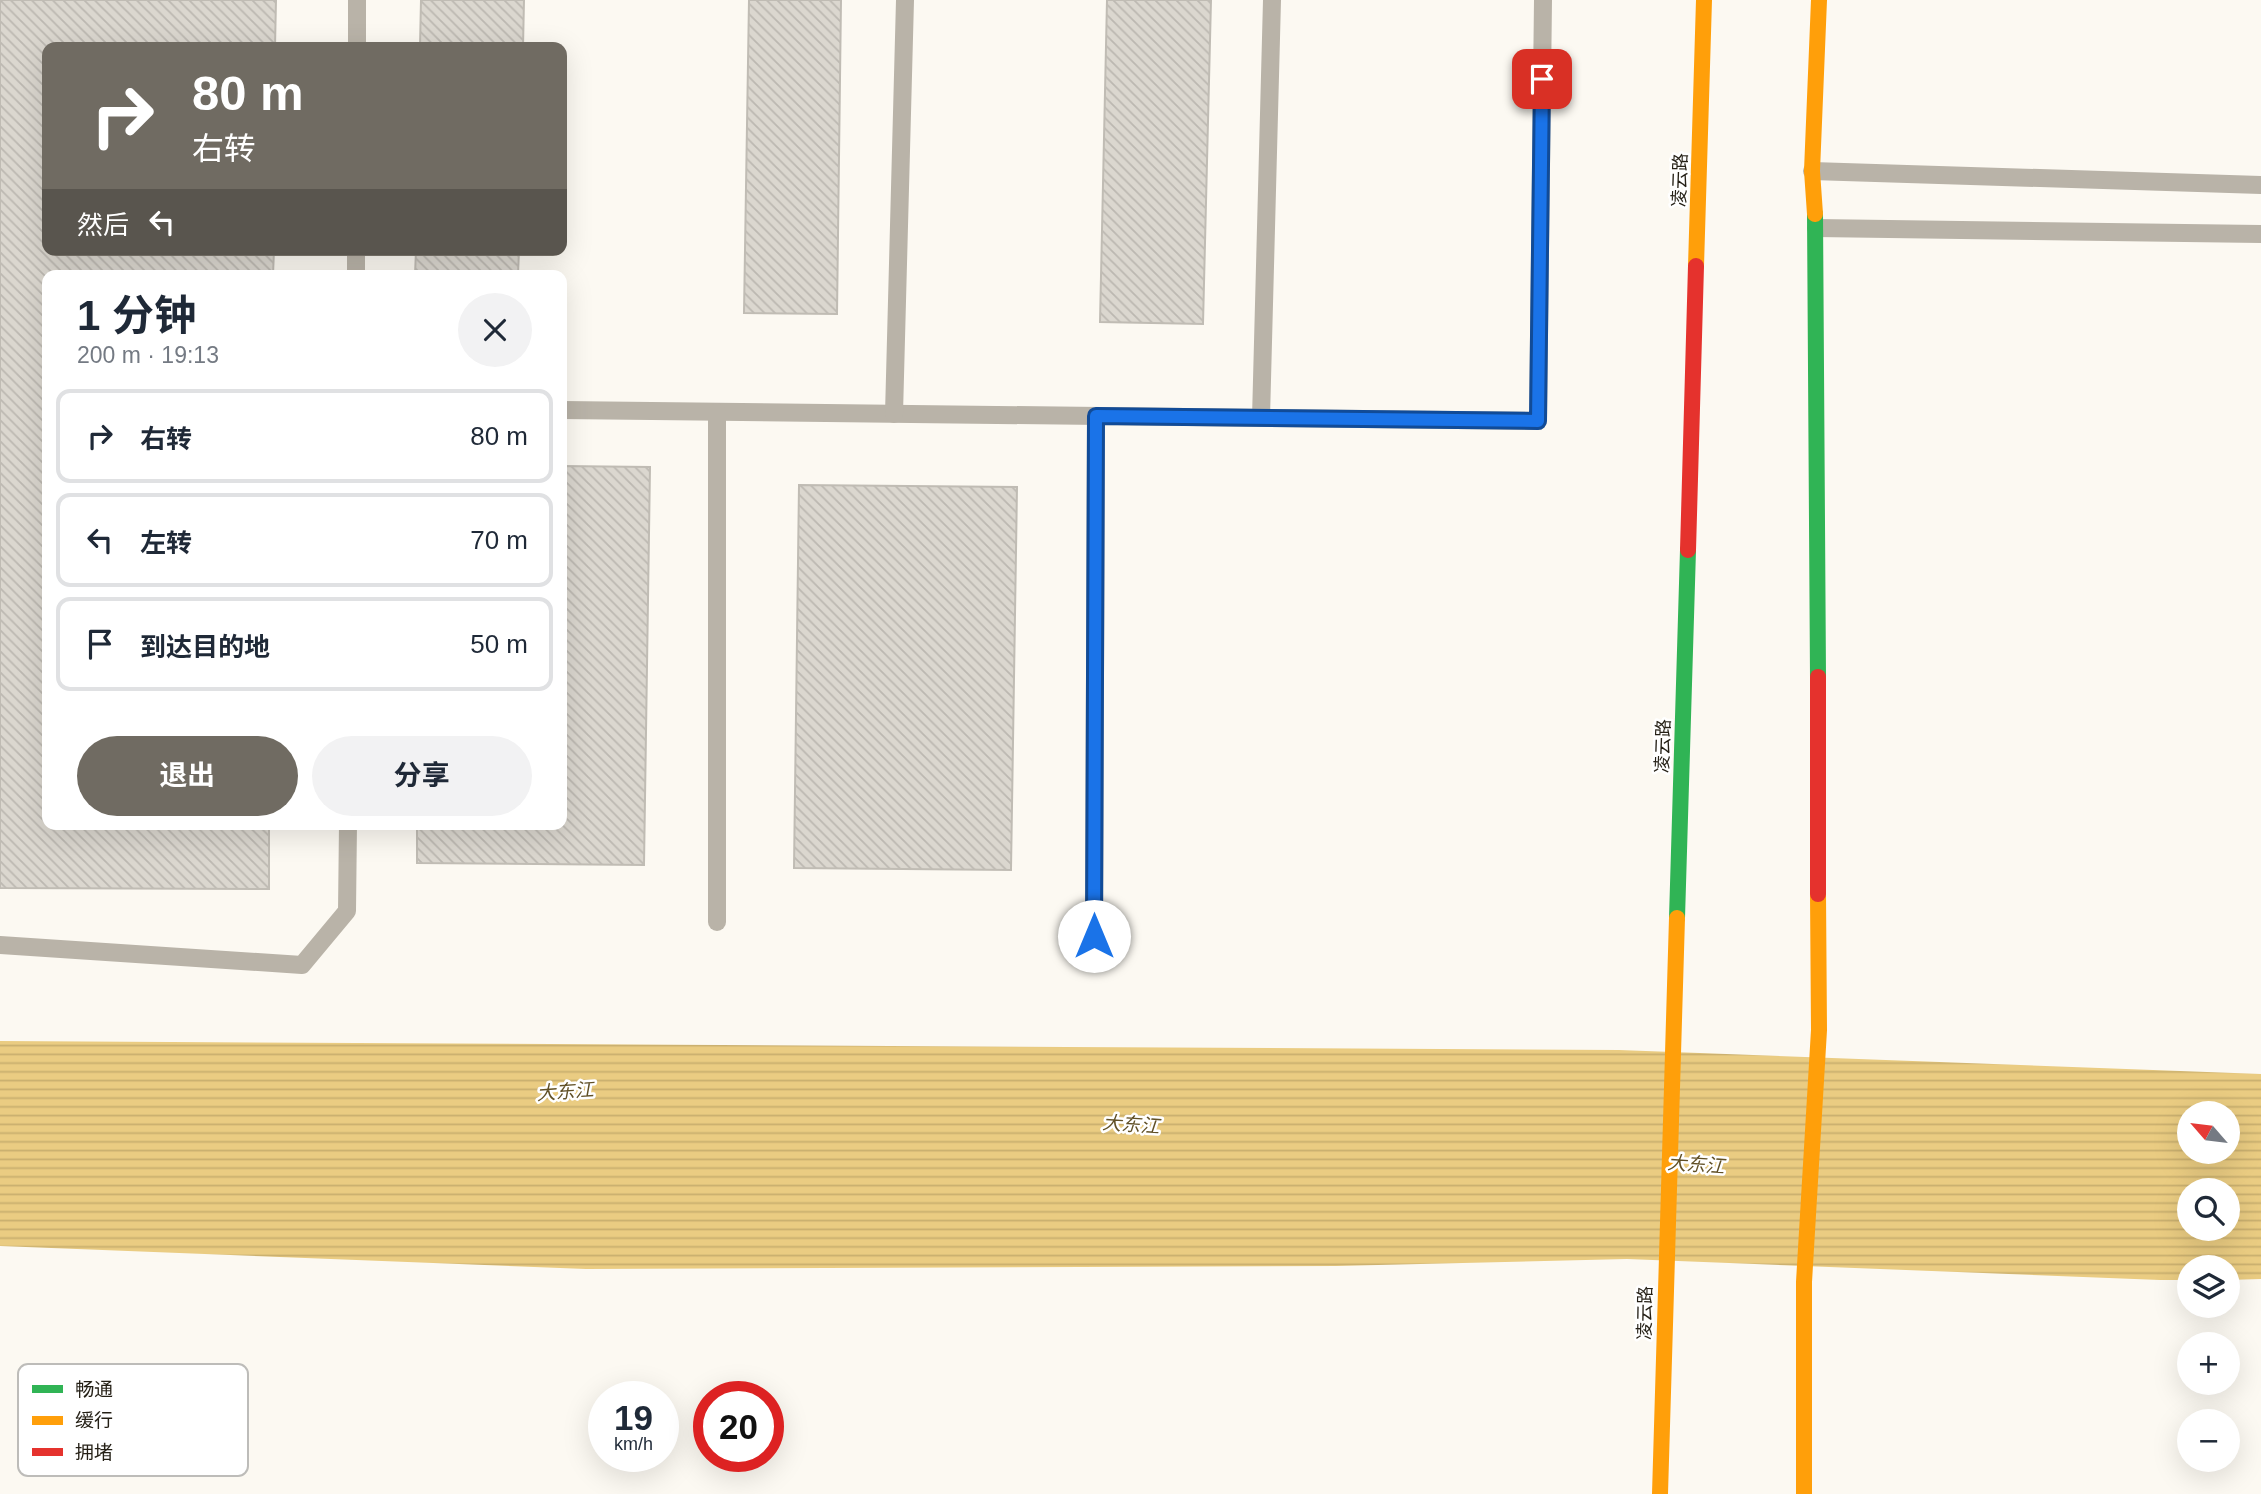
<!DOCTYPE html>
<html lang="zh">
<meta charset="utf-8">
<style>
:root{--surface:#fff;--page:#f2f2f3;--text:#1f2937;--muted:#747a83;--line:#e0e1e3;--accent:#706b62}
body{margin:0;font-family:Arial,"Noto Sans SC",sans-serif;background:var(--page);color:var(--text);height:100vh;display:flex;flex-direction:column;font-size:26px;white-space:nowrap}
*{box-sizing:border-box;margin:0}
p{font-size:23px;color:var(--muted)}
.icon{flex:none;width:38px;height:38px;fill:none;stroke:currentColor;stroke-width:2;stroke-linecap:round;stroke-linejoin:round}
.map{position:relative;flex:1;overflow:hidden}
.details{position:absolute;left:42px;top:270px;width:525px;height:560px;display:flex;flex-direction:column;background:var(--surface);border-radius:14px;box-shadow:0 7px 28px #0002}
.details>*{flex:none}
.banner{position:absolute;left:42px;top:42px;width:525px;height:214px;border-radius:14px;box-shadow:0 7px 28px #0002;background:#706b62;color:#fff;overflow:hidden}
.needle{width:46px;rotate:298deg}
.controls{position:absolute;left:2177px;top:1101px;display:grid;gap:14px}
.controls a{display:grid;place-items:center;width:63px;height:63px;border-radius:50%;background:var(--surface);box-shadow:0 7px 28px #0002;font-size:35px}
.speed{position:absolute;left:588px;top:1381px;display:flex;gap:14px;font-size:35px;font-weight:700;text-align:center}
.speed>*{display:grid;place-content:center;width:91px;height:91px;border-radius:50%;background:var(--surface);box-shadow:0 7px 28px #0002;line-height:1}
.speed small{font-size:18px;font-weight:400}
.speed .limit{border:10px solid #d22;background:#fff;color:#111}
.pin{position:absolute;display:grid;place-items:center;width:60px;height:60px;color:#fff;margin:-30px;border-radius:14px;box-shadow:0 4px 10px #0006}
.me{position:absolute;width:77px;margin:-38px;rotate:0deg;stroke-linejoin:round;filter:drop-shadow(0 0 5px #0008)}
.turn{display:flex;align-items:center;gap:24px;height:147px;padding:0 35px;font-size:32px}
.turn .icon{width:91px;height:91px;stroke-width:2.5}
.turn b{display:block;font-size:49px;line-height:60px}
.then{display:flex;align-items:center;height:66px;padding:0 35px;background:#0003;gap:14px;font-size:26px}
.round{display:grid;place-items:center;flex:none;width:74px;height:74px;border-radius:37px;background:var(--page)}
.summary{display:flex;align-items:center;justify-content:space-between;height:119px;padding:0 35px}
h1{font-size:42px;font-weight:700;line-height:52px}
.action{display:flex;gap:14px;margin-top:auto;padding:14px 35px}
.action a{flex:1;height:80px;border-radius:42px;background:var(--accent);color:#fff;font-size:28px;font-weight:700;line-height:80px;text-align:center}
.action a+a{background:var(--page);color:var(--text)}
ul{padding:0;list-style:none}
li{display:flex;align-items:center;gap:21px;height:94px;margin:0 14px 10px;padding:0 21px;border:4px solid var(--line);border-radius:14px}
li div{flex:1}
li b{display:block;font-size:26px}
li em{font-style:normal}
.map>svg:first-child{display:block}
.water{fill:url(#water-rules);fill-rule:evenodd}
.building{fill:url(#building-back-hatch);stroke:#c0bcb4;stroke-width:2}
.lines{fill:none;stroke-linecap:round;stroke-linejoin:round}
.lane{stroke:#b9b3a8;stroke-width:18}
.fast{stroke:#30b455;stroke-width:16}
.slow{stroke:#ff9f0a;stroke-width:16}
.jam{stroke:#e5322d;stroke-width:16}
.route-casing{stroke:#114b97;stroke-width:18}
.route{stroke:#1a73e8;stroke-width:12}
.labels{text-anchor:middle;stroke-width:5;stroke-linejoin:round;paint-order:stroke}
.street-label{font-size:18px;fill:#241f15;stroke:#fff}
.water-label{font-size:19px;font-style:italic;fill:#615026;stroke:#fff}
.key{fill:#fff;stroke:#bdbcb9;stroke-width:2}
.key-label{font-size:19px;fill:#241f15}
</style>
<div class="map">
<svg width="2261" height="1494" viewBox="0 0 2261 1494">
<defs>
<pattern id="water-rules" width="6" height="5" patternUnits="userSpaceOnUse" patternTransform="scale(1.75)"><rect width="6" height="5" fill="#eacc82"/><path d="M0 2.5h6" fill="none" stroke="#c9af6f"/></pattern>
<pattern id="building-back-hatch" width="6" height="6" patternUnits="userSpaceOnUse" patternTransform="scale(1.75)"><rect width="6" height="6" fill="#dbd7cf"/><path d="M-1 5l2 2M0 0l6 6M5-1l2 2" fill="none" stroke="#bcb8b1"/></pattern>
</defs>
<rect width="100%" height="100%" fill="#fcf9f2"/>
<path class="water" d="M0,1041l1619,9 642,24v205l-33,1v-13h-39v13h-29l-533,-21 -291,7 -750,3 -586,-23zM2189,1113h39v39h-39zM2189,1190h39v38h-39z"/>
<g class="building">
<polygon points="0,0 276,0 275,47 47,47 47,250 274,250 273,275 47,275 47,824 269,824 269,889 0,888"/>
<polygon points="421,0 524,0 523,47 420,47"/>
<polygon points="749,0 841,0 837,314 744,313"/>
<polygon points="1107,0 1211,0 1203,324 1100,322"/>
<polygon points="416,250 519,250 518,275 415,275"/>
<polygon points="562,466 650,467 644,865 417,863 417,824 562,824"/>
<polygon points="799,485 1017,487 1011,870 794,868"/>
</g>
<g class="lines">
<g class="lane">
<polyline points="357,47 357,0"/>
<polyline points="1812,171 2261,185"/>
<polyline points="1816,228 2261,234"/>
<polyline points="356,275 356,250"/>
<polyline points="562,410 1538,421 1543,0"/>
<polyline points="717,412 717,922"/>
<polyline points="894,414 905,0"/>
<polyline points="1261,418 1272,0"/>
<polyline points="1094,936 1096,417"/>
<polyline points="0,945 302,965 347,911 348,824"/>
</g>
<g class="fast">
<polyline points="1815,214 1818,677"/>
<polyline points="1677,918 1688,550"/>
</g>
<g class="slow">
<polyline points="1815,214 1812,171 1819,0"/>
<polyline points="1696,266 1704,0"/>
<polyline points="1660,1494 1677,918"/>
<polyline points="1804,1494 1804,1282 1819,1030 1818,894"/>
</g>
<g class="jam">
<polyline points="1688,550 1696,266"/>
<polyline points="1818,677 1818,894"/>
</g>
</g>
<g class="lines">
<g class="route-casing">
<polyline id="route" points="1094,936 1096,416 1538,421 1542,79"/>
</g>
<use href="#route" class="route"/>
</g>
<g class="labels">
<g class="street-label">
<text transform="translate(1680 180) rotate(-88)" y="6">凌云路</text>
<text transform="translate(1663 746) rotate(-88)" y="6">凌云路</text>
<text transform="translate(1645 1313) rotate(-89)" y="6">凌云路</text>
</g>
<g class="water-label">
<text transform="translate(565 1091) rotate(-4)" y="7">大东江</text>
<text transform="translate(1131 1124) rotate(4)" y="7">大东江</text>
<text transform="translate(1696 1164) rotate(4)" y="7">大东江</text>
</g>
</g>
<rect x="18" y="1364" width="230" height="112" rx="10" class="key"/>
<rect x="32" y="1385" width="31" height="8" fill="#30b455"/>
<rect x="32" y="1416" width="31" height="9" fill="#ff9f0a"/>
<rect x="32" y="1448" width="31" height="8" fill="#e5322d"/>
<g class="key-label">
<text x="75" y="1396">畅通</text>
<text x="75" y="1427">缓行</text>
<text x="75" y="1459">拥堵</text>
</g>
</svg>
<div class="controls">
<a><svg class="needle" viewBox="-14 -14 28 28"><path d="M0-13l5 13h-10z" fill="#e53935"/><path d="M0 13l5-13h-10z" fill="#747a83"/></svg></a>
<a><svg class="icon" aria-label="search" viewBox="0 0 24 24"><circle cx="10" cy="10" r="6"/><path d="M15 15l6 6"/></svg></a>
<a><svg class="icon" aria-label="layers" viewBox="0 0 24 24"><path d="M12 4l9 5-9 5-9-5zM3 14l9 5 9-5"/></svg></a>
<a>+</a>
<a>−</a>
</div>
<div class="speed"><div>19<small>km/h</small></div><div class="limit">20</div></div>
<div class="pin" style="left:1542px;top:79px;background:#d93025"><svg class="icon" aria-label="arrive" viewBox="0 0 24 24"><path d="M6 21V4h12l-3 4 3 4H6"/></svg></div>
<svg class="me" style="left:1094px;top:936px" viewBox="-20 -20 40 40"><circle r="19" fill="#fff"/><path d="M0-13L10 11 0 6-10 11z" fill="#1a73e8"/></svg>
<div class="banner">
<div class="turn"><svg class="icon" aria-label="right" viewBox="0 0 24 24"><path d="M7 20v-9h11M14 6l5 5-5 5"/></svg><div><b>80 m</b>右转</div></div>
<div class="then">然后<svg class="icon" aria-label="left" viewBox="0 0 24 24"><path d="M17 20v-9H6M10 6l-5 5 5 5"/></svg></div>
</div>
<section class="details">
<div class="summary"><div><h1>1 分钟</h1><p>200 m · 19:13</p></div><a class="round"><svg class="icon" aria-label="close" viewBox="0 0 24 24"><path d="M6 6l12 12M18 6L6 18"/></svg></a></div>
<ul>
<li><svg class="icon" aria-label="right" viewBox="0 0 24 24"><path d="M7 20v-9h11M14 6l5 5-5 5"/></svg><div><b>右转</b></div><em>80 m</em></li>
<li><svg class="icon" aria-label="left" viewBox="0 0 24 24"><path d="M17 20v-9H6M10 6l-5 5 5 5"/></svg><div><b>左转</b></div><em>70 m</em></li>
<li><svg class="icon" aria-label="arrive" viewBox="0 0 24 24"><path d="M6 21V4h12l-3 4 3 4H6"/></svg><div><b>到达目的地</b></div><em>50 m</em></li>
</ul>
<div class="action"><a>退出</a><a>分享</a></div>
</section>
</div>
